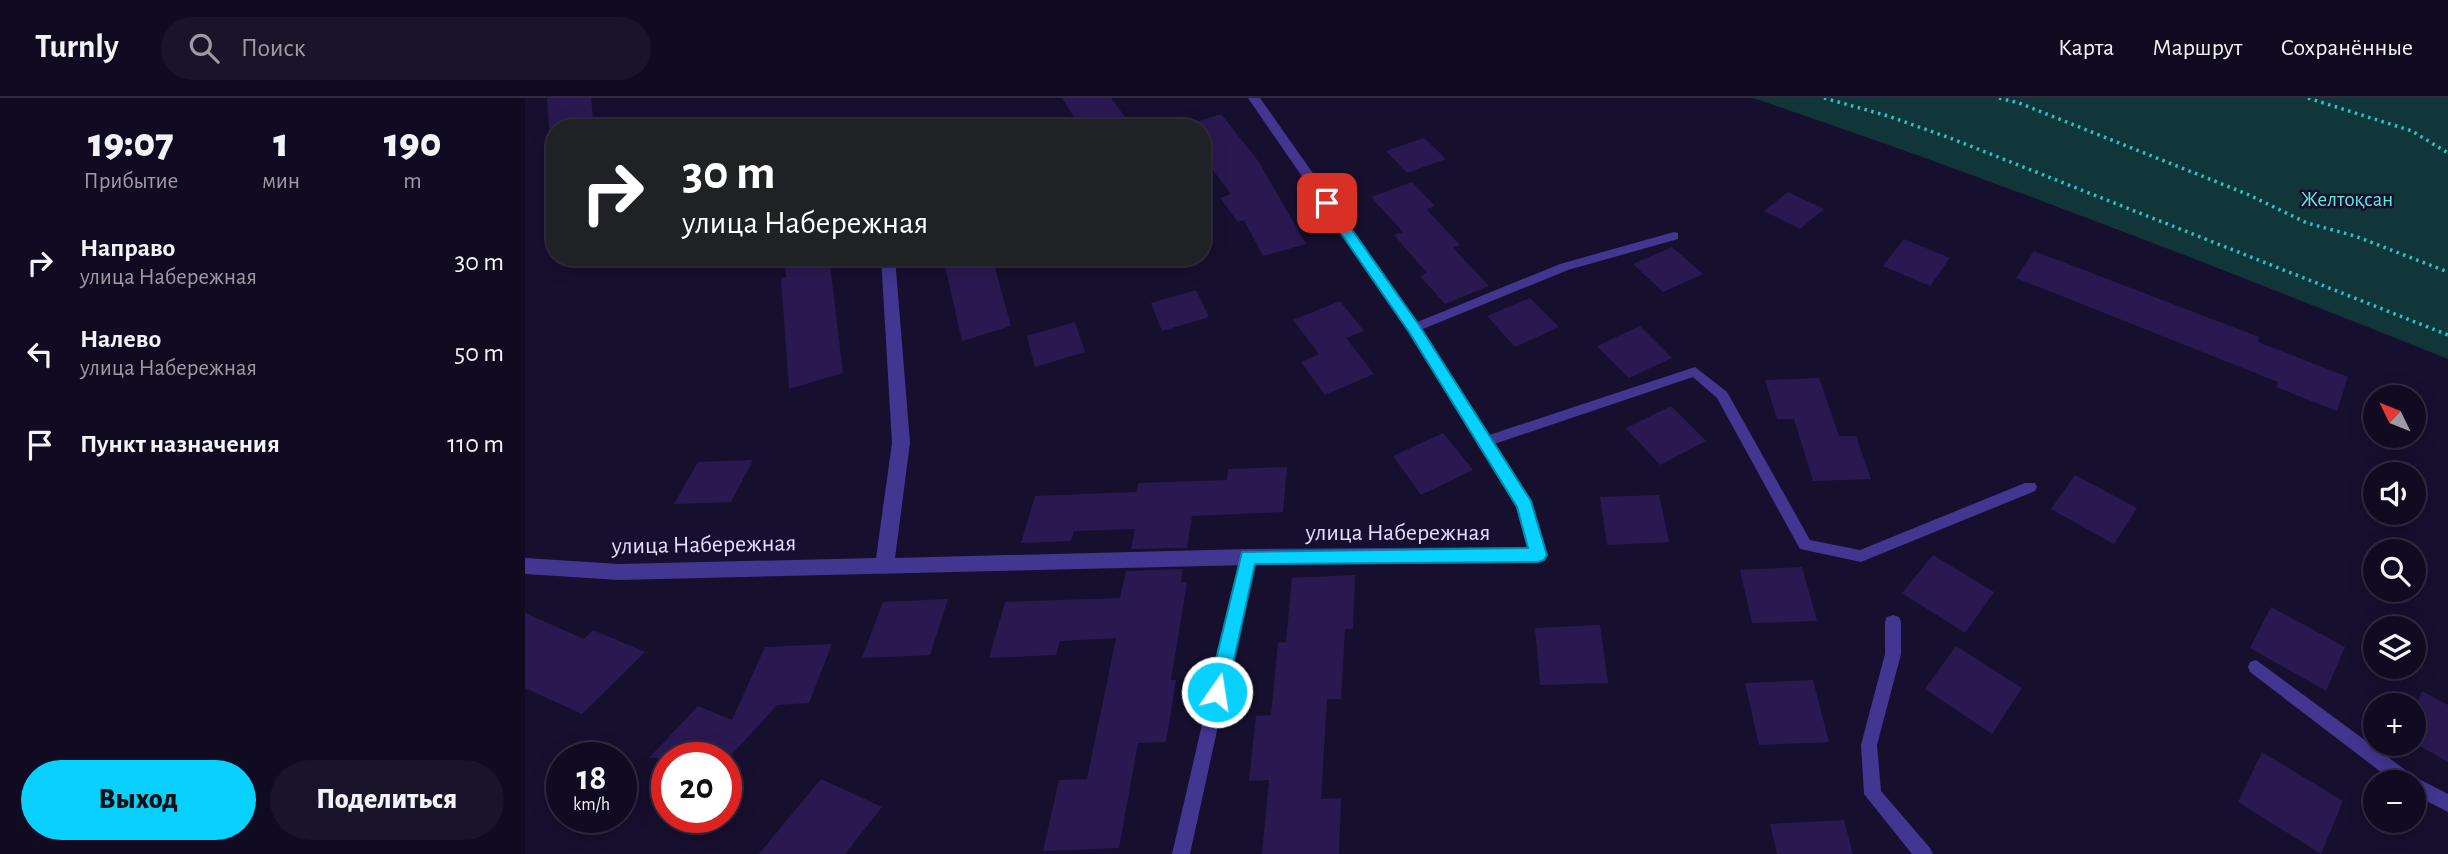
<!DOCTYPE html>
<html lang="ru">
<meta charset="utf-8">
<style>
:root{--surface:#110b22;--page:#1a142a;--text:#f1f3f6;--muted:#9c9ba5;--line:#302b40;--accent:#08d0ff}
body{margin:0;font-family:"Alegreya Sans",sans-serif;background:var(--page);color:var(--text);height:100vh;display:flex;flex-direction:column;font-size:26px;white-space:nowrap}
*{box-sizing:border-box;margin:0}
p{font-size:23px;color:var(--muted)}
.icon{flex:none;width:38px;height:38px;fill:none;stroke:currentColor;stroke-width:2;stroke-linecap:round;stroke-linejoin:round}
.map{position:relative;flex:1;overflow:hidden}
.panel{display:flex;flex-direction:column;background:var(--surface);width:525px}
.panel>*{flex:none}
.guide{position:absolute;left:21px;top:21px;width:665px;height:147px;border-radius:28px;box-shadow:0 4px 18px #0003,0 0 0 2px var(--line);background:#202124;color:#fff;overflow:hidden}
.needle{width:46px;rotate:313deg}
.buttons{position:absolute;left:1838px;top:287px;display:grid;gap:14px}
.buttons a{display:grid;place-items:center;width:63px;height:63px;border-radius:50%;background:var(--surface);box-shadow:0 4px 18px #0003,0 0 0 2px var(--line);font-size:35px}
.speed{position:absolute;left:21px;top:644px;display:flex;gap:14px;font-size:35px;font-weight:700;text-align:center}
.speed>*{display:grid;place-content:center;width:91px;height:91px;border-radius:50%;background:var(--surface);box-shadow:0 4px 18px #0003,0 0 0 2px var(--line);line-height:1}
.speed small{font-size:18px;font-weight:400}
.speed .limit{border:10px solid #d22;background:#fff;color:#111}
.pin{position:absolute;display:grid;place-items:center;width:60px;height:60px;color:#fff;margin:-30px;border-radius:14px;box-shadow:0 4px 10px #0006}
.me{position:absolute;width:77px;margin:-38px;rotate:13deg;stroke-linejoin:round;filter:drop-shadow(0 0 5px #0008)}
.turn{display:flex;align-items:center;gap:24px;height:147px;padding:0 21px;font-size:32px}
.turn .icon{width:91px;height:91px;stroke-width:2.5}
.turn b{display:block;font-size:49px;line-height:60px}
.eta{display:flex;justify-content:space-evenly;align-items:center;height:119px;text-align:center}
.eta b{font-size:42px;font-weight:800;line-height:49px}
.action{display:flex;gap:14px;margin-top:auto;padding:14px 21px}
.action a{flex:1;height:80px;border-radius:42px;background:var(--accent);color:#111;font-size:28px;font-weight:800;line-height:80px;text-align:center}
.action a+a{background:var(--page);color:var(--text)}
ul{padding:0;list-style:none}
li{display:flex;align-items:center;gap:21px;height:91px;padding:0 21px}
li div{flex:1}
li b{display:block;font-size:26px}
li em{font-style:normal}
header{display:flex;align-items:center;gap:42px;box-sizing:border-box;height:98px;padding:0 35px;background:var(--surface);border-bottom:2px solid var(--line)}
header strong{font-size:33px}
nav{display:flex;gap:38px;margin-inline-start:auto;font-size:24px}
.search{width:490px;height:63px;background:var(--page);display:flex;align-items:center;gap:18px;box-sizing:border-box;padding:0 24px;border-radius:38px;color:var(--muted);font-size:26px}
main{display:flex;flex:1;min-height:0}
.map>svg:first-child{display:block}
.green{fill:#113639}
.building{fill:#2a1951}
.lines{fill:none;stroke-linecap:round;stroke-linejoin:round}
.path{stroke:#25c5ca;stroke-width:3.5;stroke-dasharray:2.5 4.5;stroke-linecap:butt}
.lane{fill:#423691;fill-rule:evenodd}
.street{fill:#423691;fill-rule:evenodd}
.route{fill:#08d0ff;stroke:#0587a6;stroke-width:2}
.labels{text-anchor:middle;stroke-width:5;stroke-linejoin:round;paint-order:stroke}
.far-park-label{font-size:21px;fill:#5cebd5;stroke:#170f2e}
.street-label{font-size:24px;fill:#e3dcff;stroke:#170f2e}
</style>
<header>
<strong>Turnly</strong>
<div class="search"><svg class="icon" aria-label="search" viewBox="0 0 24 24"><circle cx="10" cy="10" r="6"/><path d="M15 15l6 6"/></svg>Поиск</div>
<nav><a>Карта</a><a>Маршрут</a><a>Сохранённые</a></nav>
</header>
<main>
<section class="panel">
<div class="eta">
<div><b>19:07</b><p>Прибытие</p></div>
<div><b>1</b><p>мин</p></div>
<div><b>190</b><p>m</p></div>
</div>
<ul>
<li><svg class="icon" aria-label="right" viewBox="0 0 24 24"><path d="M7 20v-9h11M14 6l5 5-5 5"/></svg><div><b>Направо</b><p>улица Набережная</p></div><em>30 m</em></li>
<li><svg class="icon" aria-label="left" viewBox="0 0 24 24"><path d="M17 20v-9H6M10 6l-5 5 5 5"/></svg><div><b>Налево</b><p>улица Набережная</p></div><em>50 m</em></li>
<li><svg class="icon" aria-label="arrive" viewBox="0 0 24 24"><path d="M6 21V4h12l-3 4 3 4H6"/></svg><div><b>Пункт назначения</b></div><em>110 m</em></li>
</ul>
<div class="action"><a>Выход</a><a>Поделиться</a></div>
</section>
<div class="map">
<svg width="1923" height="756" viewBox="0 0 1923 756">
<rect width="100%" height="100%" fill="#170f2e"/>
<path class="green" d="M1228,0h695v261c-230,-92 -460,-182 -695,-261z"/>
<g class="building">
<polygon points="22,0 66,0 69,30 24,30"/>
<polygon points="537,0 586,0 608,30 556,30"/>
<polygon points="696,16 734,64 781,146 738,158 719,122 713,124 695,100 706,96 677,58 677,30 655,29"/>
<polygon points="899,40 921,61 882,75 861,53"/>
<polygon points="887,84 910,108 901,111 935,147 928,150 964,188 920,206 895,178 902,175 869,137 878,134 846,99"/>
<polygon points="1263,94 1299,111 1275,131 1239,113"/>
<polygon points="1379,141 1425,160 1405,188 1358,168"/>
<polygon points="1147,149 1178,176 1138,194 1108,166"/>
<polygon points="1509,153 1734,239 1733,244 1823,279 1812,313 1751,289 1753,284 1491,180"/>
<polygon points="260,159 304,159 318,275 264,291 256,180 261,179"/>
<polygon points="454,159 467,159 486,228 437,243 420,168"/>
<polygon points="671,192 684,219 637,233 626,205"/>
<polygon points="1005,200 1034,229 990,249 962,218"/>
<polygon points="815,203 839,233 821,240 849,276 800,297 776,264 794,256 768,222"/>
<polygon points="550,224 560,254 510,269 502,238"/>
<polygon points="1115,228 1147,260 1104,280 1072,248"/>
<polygon points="1294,280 1314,338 1331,338 1346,381 1288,383 1269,321 1252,321 1240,282"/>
<polygon points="1146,308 1181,343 1135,367 1101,330"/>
<polygon points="918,335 948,372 896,397 868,358"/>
<polygon points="228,362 206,404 149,406 173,364"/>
<polygon points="762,369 758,414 667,418 662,450 606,451 610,431 549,433 546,443 496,445 510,398 612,394 613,385 702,382 703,371"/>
<polygon points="1550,377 1612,410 1589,446 1526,411"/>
<polygon points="1134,397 1144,444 1082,447 1075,399"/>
<polygon points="1408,457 1469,494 1440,535 1377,495"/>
<polygon points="1277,469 1292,523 1227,525 1215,472"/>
<polygon points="658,471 656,484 662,484 646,582 651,582 641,644 613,645 594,750 518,753 534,682 562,681 591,540 535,543 531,557 464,560 480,504 595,500 601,473"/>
<polygon points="830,477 828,531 820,531 816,601 802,601 796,701 816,700 814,756 737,756 744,682 724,683 731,618 746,617 753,545 761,544 767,480"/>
<polygon points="423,501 405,557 337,560 358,504"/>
<polygon points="1746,509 1820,549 1801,593 1725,550"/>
<polygon points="0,515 59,541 68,532 120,554 57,616 0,590"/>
<polygon points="1075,527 1083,585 1015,587 1010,530"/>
<polygon points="307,546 284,605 252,607 201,663 201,660 124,660 173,608 207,622 240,549"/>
<polygon points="1431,548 1497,590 1467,636 1400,591"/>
<polygon points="1288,582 1304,644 1234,647 1220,585"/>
<polygon points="1897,593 1923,607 1923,664 1888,644 1888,616"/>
<polygon points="1737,654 1818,703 1796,756 1713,704"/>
<polygon points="296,681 357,709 320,756 234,756"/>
<polygon points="1319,722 1328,756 1252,756 1245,726"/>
</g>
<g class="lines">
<g class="path">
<polyline points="1299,0 1363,18 1425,40 1923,237"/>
<polyline points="1474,0 1494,5 1722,96 1782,125 1830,138 1923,174"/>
<polyline points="1783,0 1887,33 1923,55"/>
</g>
<g class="lane">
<polygon points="1149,134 1153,135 1153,141 1043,172 893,233 889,234 883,230 885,227 1035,166"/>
<polygon points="1170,269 1202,294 1285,442 1335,452 1500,385 1510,385 1512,389 1510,393 1336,464 1275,451 1192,300 1168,279 960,349 953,344 955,340"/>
<polygon points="723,453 728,455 730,459 665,756 647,756 716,459 718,455"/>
<polygon points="1368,517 1374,519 1376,524 1376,556 1352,647 1356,693 1405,750 1408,756 1387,756 1339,696 1336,647 1360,556 1360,524 1362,519"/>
<polygon points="1731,562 1890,679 1923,696 1923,714 1888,696 1888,684 1869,684 1725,574 1723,569 1725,564"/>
</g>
<polygon class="street" points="723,0 735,0 894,226 1006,403 1022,457 1020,462 1013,465 723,467 94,482 0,476 0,460 94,466 351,460 367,345 356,159 370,159 385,345 370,460 723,451 1002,449 991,409 884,234"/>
</g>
<polygon class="route" points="802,101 806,102 894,227 1006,403 1022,457 1019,462 1013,464 730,466 702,594 699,600 692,602 686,600 683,594 717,454 1003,450 992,409 884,234 795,105"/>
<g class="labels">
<g class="far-park-label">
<text x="1822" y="108">Желтоқсан</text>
</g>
<g class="street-label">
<text x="873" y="442">улица Набережная</text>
<text transform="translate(179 446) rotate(-1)" y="8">улица Набережная</text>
</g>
</g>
</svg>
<div class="buttons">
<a><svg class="needle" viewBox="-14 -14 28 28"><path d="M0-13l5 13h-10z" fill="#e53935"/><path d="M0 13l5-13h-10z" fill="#9c9ba5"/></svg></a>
<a><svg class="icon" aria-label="sound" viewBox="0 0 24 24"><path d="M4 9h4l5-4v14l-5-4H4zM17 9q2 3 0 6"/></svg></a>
<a><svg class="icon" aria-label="search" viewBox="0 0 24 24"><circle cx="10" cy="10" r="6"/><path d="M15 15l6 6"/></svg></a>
<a><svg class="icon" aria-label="layers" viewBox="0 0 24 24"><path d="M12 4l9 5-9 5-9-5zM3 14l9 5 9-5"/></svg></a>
<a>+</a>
<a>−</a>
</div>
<div class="speed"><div>18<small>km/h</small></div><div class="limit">20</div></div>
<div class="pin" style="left:802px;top:105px;background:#d93025"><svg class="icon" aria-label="arrive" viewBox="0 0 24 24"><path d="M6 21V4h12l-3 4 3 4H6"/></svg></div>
<svg class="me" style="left:692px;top:594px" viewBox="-20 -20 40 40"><circle r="17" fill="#08d0ff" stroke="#fff" stroke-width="3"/><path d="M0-11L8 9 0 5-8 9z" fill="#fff"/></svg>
<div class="guide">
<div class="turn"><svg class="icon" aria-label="right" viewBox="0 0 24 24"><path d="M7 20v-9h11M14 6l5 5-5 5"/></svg><div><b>30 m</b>улица Набережная</div></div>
</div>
</div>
</main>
